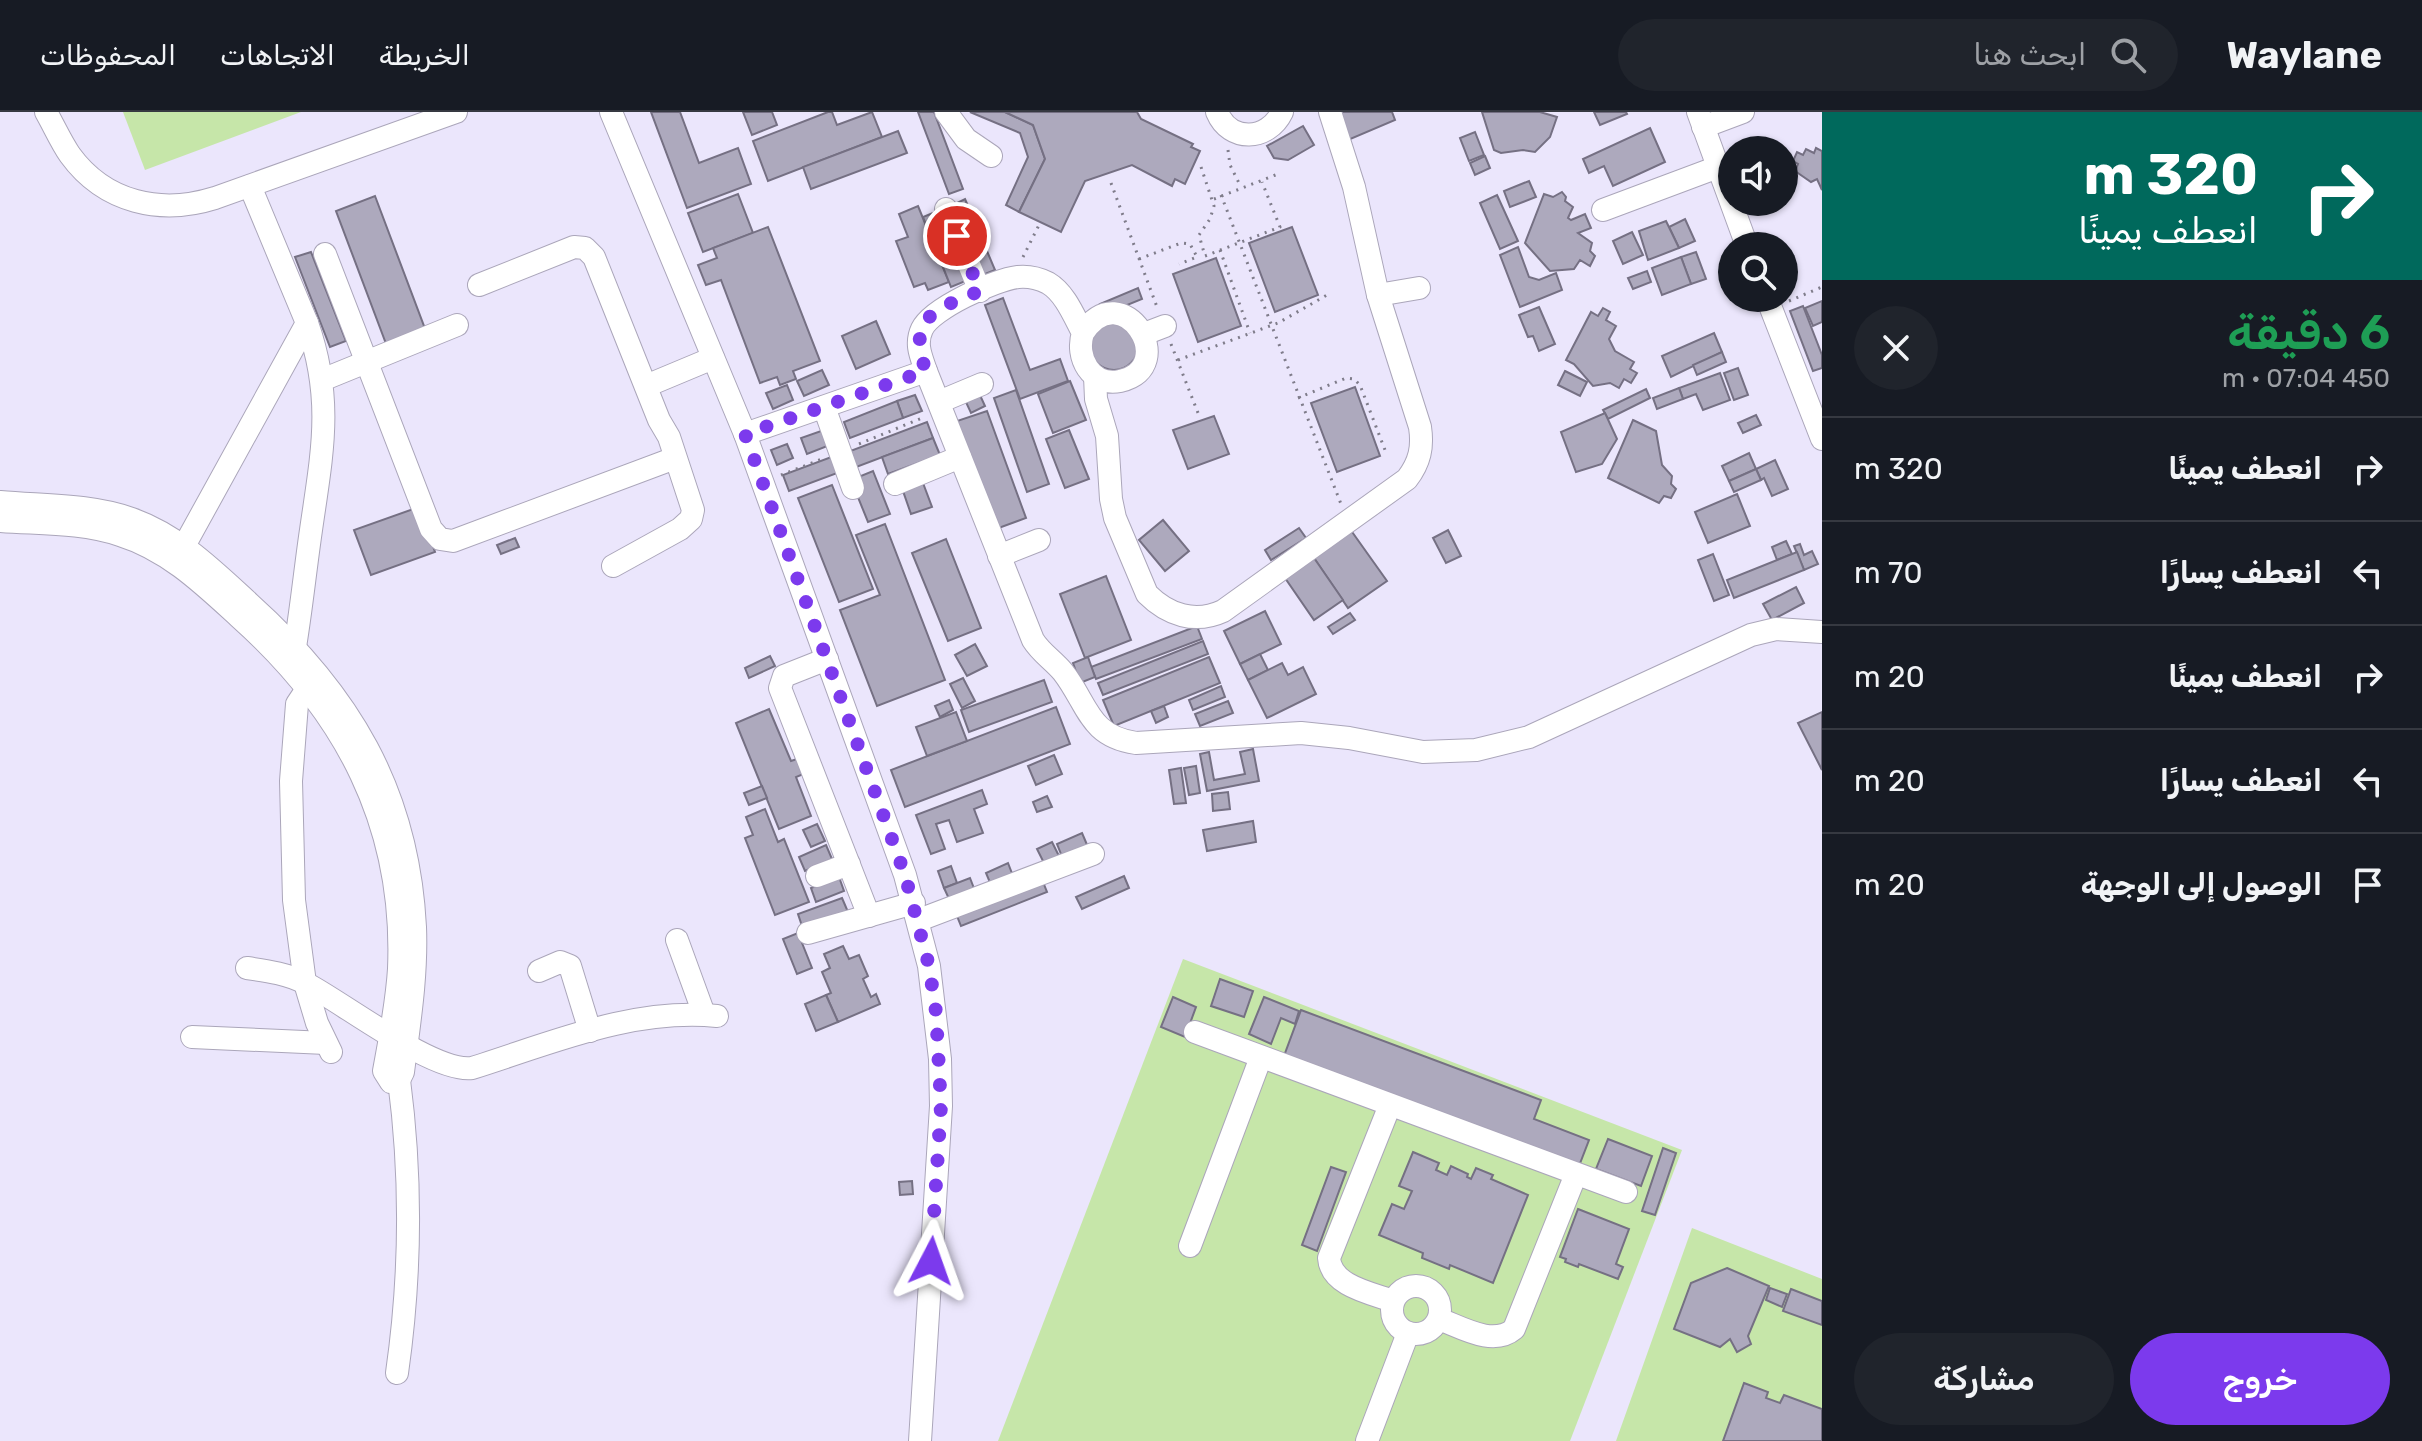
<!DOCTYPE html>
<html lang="ar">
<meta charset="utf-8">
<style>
:root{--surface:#171b24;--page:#20242c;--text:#f1f3f6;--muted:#9ea1a6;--line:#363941;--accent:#7c3aed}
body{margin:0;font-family:Rubik,"Noto Sans Arabic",sans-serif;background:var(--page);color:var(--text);direction:rtl;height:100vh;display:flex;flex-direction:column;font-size:30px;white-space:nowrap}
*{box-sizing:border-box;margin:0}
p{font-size:26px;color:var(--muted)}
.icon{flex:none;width:44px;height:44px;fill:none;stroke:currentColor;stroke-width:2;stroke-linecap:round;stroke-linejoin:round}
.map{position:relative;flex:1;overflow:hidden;direction:ltr}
.drawer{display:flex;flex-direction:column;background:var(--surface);width:600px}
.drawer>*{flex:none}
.banner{background:#00695c;color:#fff;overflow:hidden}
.controls{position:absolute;left:1718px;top:24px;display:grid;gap:16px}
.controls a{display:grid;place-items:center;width:80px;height:80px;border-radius:50%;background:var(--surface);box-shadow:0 2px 6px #0004;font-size:40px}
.pin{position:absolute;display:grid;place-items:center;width:68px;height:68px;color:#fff;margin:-34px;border:4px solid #fff;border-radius:50%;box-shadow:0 2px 8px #0007}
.me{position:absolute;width:88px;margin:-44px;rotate:4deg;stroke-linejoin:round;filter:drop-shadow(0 0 6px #0008)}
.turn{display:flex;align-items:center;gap:28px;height:168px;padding:0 32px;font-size:36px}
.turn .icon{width:104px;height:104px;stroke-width:2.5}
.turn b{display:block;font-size:56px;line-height:68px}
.round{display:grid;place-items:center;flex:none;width:84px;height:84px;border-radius:42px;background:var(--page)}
.overview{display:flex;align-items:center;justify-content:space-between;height:136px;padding:0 32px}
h1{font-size:48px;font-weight:600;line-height:60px;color:#1e9e55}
.primary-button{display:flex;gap:16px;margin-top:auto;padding:16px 32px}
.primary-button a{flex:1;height:92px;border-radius:48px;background:var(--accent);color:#fff;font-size:32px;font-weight:600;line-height:92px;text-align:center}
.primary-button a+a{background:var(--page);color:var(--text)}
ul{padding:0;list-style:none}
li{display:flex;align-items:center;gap:24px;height:104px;padding:0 32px;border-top:2px solid var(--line)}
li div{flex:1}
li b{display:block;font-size:30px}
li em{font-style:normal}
header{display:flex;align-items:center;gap:48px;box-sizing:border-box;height:112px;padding:0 40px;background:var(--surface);border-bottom:2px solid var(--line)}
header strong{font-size:38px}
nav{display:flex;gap:44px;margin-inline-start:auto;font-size:28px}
.search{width:560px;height:72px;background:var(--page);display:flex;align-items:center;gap:20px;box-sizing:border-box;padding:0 28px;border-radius:44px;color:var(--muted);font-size:30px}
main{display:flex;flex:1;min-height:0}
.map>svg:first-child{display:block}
.green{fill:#c6e6a9}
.building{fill:#ada9bd;stroke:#757083;stroke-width:2}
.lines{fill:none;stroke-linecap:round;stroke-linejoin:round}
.minor-casing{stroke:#aba6ba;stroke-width:24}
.path{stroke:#7f7c8a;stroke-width:3;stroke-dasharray:2 6;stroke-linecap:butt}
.minor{stroke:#fff;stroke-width:22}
.route{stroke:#7c3aed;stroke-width:14;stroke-dasharray:0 25.2}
</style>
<header>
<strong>Waylane</strong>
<div class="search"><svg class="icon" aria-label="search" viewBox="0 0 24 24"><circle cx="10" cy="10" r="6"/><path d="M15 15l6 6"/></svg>ابحث هنا</div>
<nav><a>الخريطة</a><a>الاتجاهات</a><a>المحفوظات</a></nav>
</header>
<main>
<section class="drawer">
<div class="banner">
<div class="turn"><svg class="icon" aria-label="right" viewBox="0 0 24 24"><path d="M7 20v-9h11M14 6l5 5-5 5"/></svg><div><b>320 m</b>انعطف يمينًا</div></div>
</div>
<div class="overview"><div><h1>6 دقيقة</h1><p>450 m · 07:04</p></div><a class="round"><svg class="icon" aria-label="close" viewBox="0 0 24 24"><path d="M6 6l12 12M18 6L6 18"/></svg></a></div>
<ul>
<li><svg class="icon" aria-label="right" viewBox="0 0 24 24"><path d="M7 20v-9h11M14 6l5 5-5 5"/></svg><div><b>انعطف يمينًا</b></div><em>320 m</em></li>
<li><svg class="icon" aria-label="left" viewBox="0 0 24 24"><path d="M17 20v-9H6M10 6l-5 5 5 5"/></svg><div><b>انعطف يسارًا</b></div><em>70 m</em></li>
<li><svg class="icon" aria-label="right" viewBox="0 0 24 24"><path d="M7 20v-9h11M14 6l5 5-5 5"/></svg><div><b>انعطف يمينًا</b></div><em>20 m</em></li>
<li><svg class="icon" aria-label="left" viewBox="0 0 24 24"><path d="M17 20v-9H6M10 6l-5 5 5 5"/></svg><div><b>انعطف يسارًا</b></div><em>20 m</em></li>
<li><svg class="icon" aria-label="arrive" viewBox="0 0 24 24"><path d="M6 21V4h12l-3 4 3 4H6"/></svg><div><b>الوصول إلى الوجهة</b></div><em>20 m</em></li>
</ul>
<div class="primary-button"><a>خروج</a><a>مشاركة</a></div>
</section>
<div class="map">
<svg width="1822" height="1329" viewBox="0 0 1822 1329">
<rect width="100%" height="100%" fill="#ebe6fc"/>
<g class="green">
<polygon points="123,0 301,0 145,58"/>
<polygon points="1183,847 1682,1038 1570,1329 998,1329"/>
<polygon points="1692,1116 1822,1167 1822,1329 1616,1329"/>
</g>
<g class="building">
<polygon points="651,0 680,0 699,51 738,36 751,72 687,96"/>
<polygon points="743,0 772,0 777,13 752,23"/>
<polygon points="828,0 832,0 837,13 872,0 882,25 768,69 753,29"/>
<polygon points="918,0 934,0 963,77 949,82"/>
<polygon points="970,0 1005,0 1033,13 1045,47 1019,100 1006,93 1028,45 1020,21"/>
<polygon points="1005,0 1137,0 1141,7 1193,32 1191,35 1200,39 1185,72 1175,67 1172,74 1132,53 1085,69 1061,120 1019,100 1045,47 1033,13"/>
<polygon points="1336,0 1392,0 1395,8 1348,28"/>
<polygon points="1482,0 1540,0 1557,5 1550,25 1535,40 1523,38 1501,41 1494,38"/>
<polygon points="1594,0 1626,0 1627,2 1600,13"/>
<polygon points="1303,14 1314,33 1288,48 1274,46 1267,34"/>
<polygon points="1650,16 1665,50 1613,74 1604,54 1589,61 1583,47"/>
<polygon points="898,19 907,41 811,77 803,55"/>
<polygon points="1475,20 1484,43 1469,49 1460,26"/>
<polygon points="1816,36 1822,39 1822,78 1817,67 1811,70 1795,59 1798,52 1793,49 1797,40 1803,43 1806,37 1814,41"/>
<polygon points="1485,44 1490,56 1475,63 1470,51"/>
<polygon points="1529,69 1536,85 1510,95 1504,79"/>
<polygon points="1562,80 1566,85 1565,89 1573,95 1568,106 1571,108 1585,102 1591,116 1578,121 1592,131 1590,139 1595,144 1590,154 1580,148 1574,157 1550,159 1525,131 1544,82 1553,85"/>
<polygon points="738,82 753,121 703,140 688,101"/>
<polygon points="1497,83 1518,129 1500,137 1480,91"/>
<polygon points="375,84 427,222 388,237 336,99"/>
<polygon points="965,87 995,158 980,164 951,94"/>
<polygon points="918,94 949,170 928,178 925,171 914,175 896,129 908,125 899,102"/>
<polygon points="940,98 968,168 951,175 923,105"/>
<polygon points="1685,107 1695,129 1679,136 1669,115"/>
<polygon points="1666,109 1679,136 1648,148 1639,119"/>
<polygon points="768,115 820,249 793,259 796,267 780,273 777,265 760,271 721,168 706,173 698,153 717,146 713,136"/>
<polygon points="1292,115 1318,183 1275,200 1249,131"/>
<polygon points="1632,120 1643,143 1623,152 1613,129"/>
<polygon points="1518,135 1529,165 1539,168 1556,161 1562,178 1520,195 1500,143"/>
<polygon points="311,140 346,229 330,235 295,145"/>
<polygon points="1696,140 1706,167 1691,172 1681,145"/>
<polygon points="1681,145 1691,172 1662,183 1652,156"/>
<polygon points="1216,146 1241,214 1198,230 1173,162"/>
<polygon points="1647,159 1651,170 1633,177 1628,166"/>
<polygon points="1138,176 1142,187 1105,202 1100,192"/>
<polygon points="1003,186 1030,258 1060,247 1068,269 1020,287 985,193"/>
<polygon points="1822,189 1822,210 1813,214 1805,196"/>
<polygon points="1803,194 1822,243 1822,256 1813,259 1790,199"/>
<polygon points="1539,195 1555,232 1539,239 1533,224 1528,225 1519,203"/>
<polygon points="1603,196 1610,200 1606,208 1616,214 1609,227 1615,239 1634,250 1630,257 1637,261 1631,271 1624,267 1619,276 1610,271 1593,274 1574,252 1566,248 1591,200 1598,204"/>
<polygon points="876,209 890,242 856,257 842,224"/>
<circle cx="1114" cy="234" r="24"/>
<polygon points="1714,221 1722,240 1671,265 1662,244"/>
<polygon points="1722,240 1726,250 1697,263 1693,253"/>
<polygon points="1738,256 1748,283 1734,288 1724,261"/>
<polygon points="822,258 829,273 804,284 797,269"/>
<polygon points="1565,259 1587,270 1580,284 1558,273"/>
<polygon points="1720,261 1730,288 1703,298 1696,282 1683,287 1679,276"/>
<polygon points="1070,269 1086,308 1053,321 1038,282"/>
<polygon points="787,273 793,288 773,297 766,281"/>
<polygon points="1355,275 1380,344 1337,360 1311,291"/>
<polygon points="1679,276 1683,287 1657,297 1653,286"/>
<polygon points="1646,277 1650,286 1608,307 1603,298"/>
<polygon points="1016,278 1049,372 1027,380 994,286"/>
<polygon points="979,281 985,294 971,301 965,288"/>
<polygon points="915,283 922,299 903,306 897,289"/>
<polygon points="897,289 903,306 850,326 844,310"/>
<polygon points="987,299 1026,406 996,417 957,309"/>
<polygon points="1605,301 1617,327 1602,352 1576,360 1561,320"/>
<polygon points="1756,303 1761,313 1743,321 1738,311"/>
<polygon points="1214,304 1229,342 1188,357 1173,318"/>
<polygon points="1633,308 1656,319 1662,353 1672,364 1671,372 1676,377 1671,386 1664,384 1659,391 1608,366"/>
<polygon points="927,310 933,326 851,357 845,341"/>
<polygon points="824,318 830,333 807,342 801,326"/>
<polygon points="1069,318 1089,367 1065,376 1046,327"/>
<polygon points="933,326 940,343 888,362 882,345"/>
<polygon points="787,332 793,346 777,353 771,338"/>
<polygon points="1749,341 1756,357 1729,369 1722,354"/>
<polygon points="834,344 840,360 789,379 783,363"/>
<polygon points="1775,348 1788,377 1772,384 1764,366 1761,368 1756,357"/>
<polygon points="1756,357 1761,368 1734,380 1729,369"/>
<polygon points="873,359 890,402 868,410 851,368"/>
<polygon points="923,371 932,395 911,402 903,379"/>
<polygon points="832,373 873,477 839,490 798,386"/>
<polygon points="1737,382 1750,414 1708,431 1695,400"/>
<polygon points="419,395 435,440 371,463 354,418"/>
<polygon points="1163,408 1189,439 1165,459 1139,428"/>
<polygon points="885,412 945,568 877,594 840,498 880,483 856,423"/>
<polygon points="1299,416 1306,426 1271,448 1265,438"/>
<polygon points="1350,417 1387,469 1348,496 1312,443"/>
<polygon points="1448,418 1461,444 1446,451 1433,426"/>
<polygon points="515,426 519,435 501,442 497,433"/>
<polygon points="946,427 981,516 948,529 912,441"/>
<polygon points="1786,429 1792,442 1777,448 1772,435"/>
<polygon points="1800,432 1804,443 1812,439 1818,452 1804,458 1794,434"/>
<polygon points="1797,440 1804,458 1734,486 1727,468"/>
<polygon points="1713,442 1729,483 1714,489 1698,448"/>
<polygon points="1312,443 1343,488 1314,508 1283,463"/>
<polygon points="1106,464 1131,528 1085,546 1060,482"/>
<polygon points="1796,475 1804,491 1772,508 1763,492"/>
<polygon points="1265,499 1281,532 1240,552 1224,519"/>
<polygon points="1350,501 1355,508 1333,522 1328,515"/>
<polygon points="1197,514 1202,527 1096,567 1091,555"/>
<polygon points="1203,529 1208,542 1103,583 1098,571"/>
<polygon points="975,532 987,554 967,564 955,543"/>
<polygon points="1260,542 1268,558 1248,568 1240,552"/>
<polygon points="770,544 775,554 749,566 745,556"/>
<polygon points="1088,545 1095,565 1080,571 1073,551"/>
<polygon points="1209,545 1220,571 1114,614 1103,588"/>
<polygon points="1282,551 1288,563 1303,555 1316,582 1267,606 1248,568"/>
<polygon points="963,566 975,589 962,596 950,572"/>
<polygon points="1044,568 1052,590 969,620 961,598"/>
<polygon points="1221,574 1225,585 1193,598 1189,588"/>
<polygon points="949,588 953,598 940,605 935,594"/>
<polygon points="1228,589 1233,601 1200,614 1195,602"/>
<polygon points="1164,594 1168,605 1156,611 1151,599"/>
<polygon points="1056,595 1070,632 905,695 891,658"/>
<polygon points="769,597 791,649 800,646 806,661 796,665 811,704 779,717 736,611"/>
<polygon points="956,600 967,629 927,644 916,615"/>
<polygon points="1822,600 1822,658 1798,611"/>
<polygon points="1253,637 1259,669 1207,679 1200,642 1209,640 1214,668 1245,662 1240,640"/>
<polygon points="1054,643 1062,662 1036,673 1028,654"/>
<polygon points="1196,654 1200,681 1189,683 1184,656"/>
<polygon points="1181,656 1186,691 1174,692 1169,658"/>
<polygon points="762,674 767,686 749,693 744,681"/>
<polygon points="982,678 987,692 974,697 983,721 957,730 949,708 936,712 945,737 931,742 916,703"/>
<polygon points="1228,680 1230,697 1213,699 1212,682"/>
<polygon points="1047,684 1052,695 1037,700 1033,690"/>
<polygon points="765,697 778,730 784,727 809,790 775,803 745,726 753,723 746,705"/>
<polygon points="1253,709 1256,730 1207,739 1203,718"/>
<polygon points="817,712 825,729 811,735 803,718"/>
<polygon points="1082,721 1088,735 1063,747 1057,732"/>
<polygon points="1052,730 1060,746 1045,753 1037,737"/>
<polygon points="826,733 832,747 805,759 799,745"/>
<polygon points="1008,751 1013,764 991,773 986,761"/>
<polygon points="951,754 957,771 944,776 938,759"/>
<polygon points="1124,764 1129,776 1082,797 1076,785"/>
<polygon points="839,765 844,779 816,790 811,776"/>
<polygon points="1041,765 1047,780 961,814 955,799"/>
<polygon points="970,766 975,779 950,789 944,776"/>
<polygon points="842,786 848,800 803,817 798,802"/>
<polygon points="798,821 812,856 797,862 783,827"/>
<polygon points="843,834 849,847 859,843 868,864 863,867 871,885 876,882 880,892 838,910 826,883 831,881 822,860 830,856 824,842"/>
<polygon points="1220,867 1253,879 1244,905 1211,894"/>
<polygon points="826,883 838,910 816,919 805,892"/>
<polygon points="1173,885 1196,895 1185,925 1161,915"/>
<polygon points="1264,885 1299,899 1295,912 1281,906 1271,932 1249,922"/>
<polygon points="1301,898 1541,988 1534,1007 1589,1028 1579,1054 1284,944"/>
<polygon points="1608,1027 1652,1044 1641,1074 1596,1057"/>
<polygon points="1663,1036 1676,1041 1655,1103 1642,1099"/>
<polygon points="1413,1040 1439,1051 1436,1058 1447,1063 1451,1054 1468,1062 1467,1065 1471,1067 1476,1056 1493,1063 1491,1067 1528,1083 1493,1171 1450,1153 1449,1157 1422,1146 1423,1141 1379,1123 1392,1092 1404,1097 1412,1079 1399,1074"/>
<polygon points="1331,1055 1346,1060 1317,1139 1302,1133"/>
<polygon points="912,1069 913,1082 900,1083 899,1070"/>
<polygon points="1578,1097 1629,1117 1616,1152 1623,1155 1618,1167 1579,1152 1578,1155 1565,1150 1566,1147 1560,1145"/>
<polygon points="1727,1156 1769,1174 1748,1224 1751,1232 1737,1240 1730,1227 1720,1235 1674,1217 1691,1171"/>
<polygon points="1770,1176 1787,1182 1782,1195 1766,1188"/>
<polygon points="1791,1177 1822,1189 1822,1213 1783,1199"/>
<polygon points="1744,1271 1768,1280 1766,1286 1780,1291 1784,1283 1822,1297 1822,1329 1723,1329"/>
</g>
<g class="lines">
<g class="minor-casing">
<g id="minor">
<path d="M46,0c8,14 15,30 24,43 35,48 91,60 145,43l241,-86"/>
<polyline points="611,0 745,322 905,763 929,854 940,947 941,994 920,1329"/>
<polyline points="946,0 966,27 991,44"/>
<path d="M1217,0c13,31 51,29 65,0"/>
<polyline points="1698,0 1747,134"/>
<polyline points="1703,15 1743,0"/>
<path d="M250,74l57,137c27,77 15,130 4,207 -6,41 -10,82 -17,123"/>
<polyline points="946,97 980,179"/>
<polyline points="1603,98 1718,55"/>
<polyline points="325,142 431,417 440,427 453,429 667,349"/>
<polyline points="479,173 574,135 585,136 594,145 659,308 669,325 693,398 691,407 680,417 613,454"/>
<polyline points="1378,183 1419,176"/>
<polyline points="1767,186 1822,327"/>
<path d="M1083,221c39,-60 99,34 37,48 -29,6 -45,-24 -37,-48 -9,-17 -18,-40 -35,-50 -10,-5 -20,-7 -30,-6 -23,3 -86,31 -96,52 -7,15 -1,27 4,42l107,269c8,13 20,20 30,32 25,32 25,64 73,71l165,-10 48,5 74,14 53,-2 53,-13 222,-102 25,-6 46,3"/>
<polyline points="1144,222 1165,214"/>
<path d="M1095,264l1,23 11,37 4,63 4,19 32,76c21,21 48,30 76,17l184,-132c13,-17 16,-32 13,-52l-42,-132 -24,-108 -24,-75"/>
<polyline points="322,268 457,213"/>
<polyline points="646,274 713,246"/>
<polyline points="939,290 982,272"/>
<polyline points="824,295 853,376"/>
<polyline points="745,322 926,259"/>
<polyline points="895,372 960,345"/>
<path d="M0,390c44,4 90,2 132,17 47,17 81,51 117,84 100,90 159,187 166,324 2,49 -6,97 -12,145l-4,8 -8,2 -7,-11c6,-33 13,-68 15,-102 6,-145 -54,-257 -160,-352 -36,-33 -71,-67 -119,-82 -39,-13 -80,-11 -120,-14"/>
<polyline points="999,444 1039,428"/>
<polyline points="178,445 307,211"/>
<polyline points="827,547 784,564 780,576 869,804"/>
<polyline points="307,577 297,592 291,669 294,788 305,871 317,911 331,940"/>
<polyline points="817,764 849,752"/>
<polyline points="919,808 1093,742"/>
<polyline points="808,821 914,791"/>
<polyline points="677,828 704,902"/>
<path d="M247,856c21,3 42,6 60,16 38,20 127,89 165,84 80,-25 159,-60 245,-52"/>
<polyline points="539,859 560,850 570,854 590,919"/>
<polyline points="1195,920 1626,1080"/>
<polyline points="192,925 326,931"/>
<path d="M1390,993l-61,153c2,28 42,35 64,43"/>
<polyline points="1190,1134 1261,945"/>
<circle cx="1416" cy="1198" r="24"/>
<path d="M1439,1207c22,8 54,28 75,10l62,-155"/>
<path d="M397,1261c14,-98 15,-194 2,-293"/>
<polyline points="1367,1329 1408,1221"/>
</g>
</g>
<g class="path">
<polyline points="1228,38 1230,53 1241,75"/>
<polyline points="1201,55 1214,94 1210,107 1199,123 1205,144 1280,115 1262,70"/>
<polyline points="1111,71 1157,195"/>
<polyline points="1221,83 1341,392"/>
<polyline points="1214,87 1278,62"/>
<polyline points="1220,138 1250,221"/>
<polyline points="1023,145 1039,113"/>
<polyline points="1139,147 1181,131 1190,132 1197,145 1179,152"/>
<polyline points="1789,189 1822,175"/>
<polyline points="1171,232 1200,306"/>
<polyline points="1178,248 1278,211 1327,183"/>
<polyline points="1298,286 1346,266 1354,267 1360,273 1385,338"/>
<polyline points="859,332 922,306"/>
<polyline points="781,363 822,347"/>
</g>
<use href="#minor" class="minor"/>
</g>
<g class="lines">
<path class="route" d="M931,1149l10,-155 -5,-94 -7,-46 -24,-91 -160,-441 181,-63c-20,-54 10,-62 54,-80l-23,-55"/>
</g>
</svg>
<div class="controls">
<a><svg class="icon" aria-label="sound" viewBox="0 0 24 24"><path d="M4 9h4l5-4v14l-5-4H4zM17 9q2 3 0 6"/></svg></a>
<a><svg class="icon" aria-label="search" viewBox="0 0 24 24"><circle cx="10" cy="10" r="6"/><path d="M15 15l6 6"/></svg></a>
</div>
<div class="pin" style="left:957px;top:124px;background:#d93025"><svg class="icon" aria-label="arrive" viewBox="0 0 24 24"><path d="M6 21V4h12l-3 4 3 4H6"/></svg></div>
<svg class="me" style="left:931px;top:1149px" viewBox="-20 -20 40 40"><path d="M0-17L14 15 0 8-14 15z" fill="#7c3aed" stroke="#fff" stroke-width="4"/></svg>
</div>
</main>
